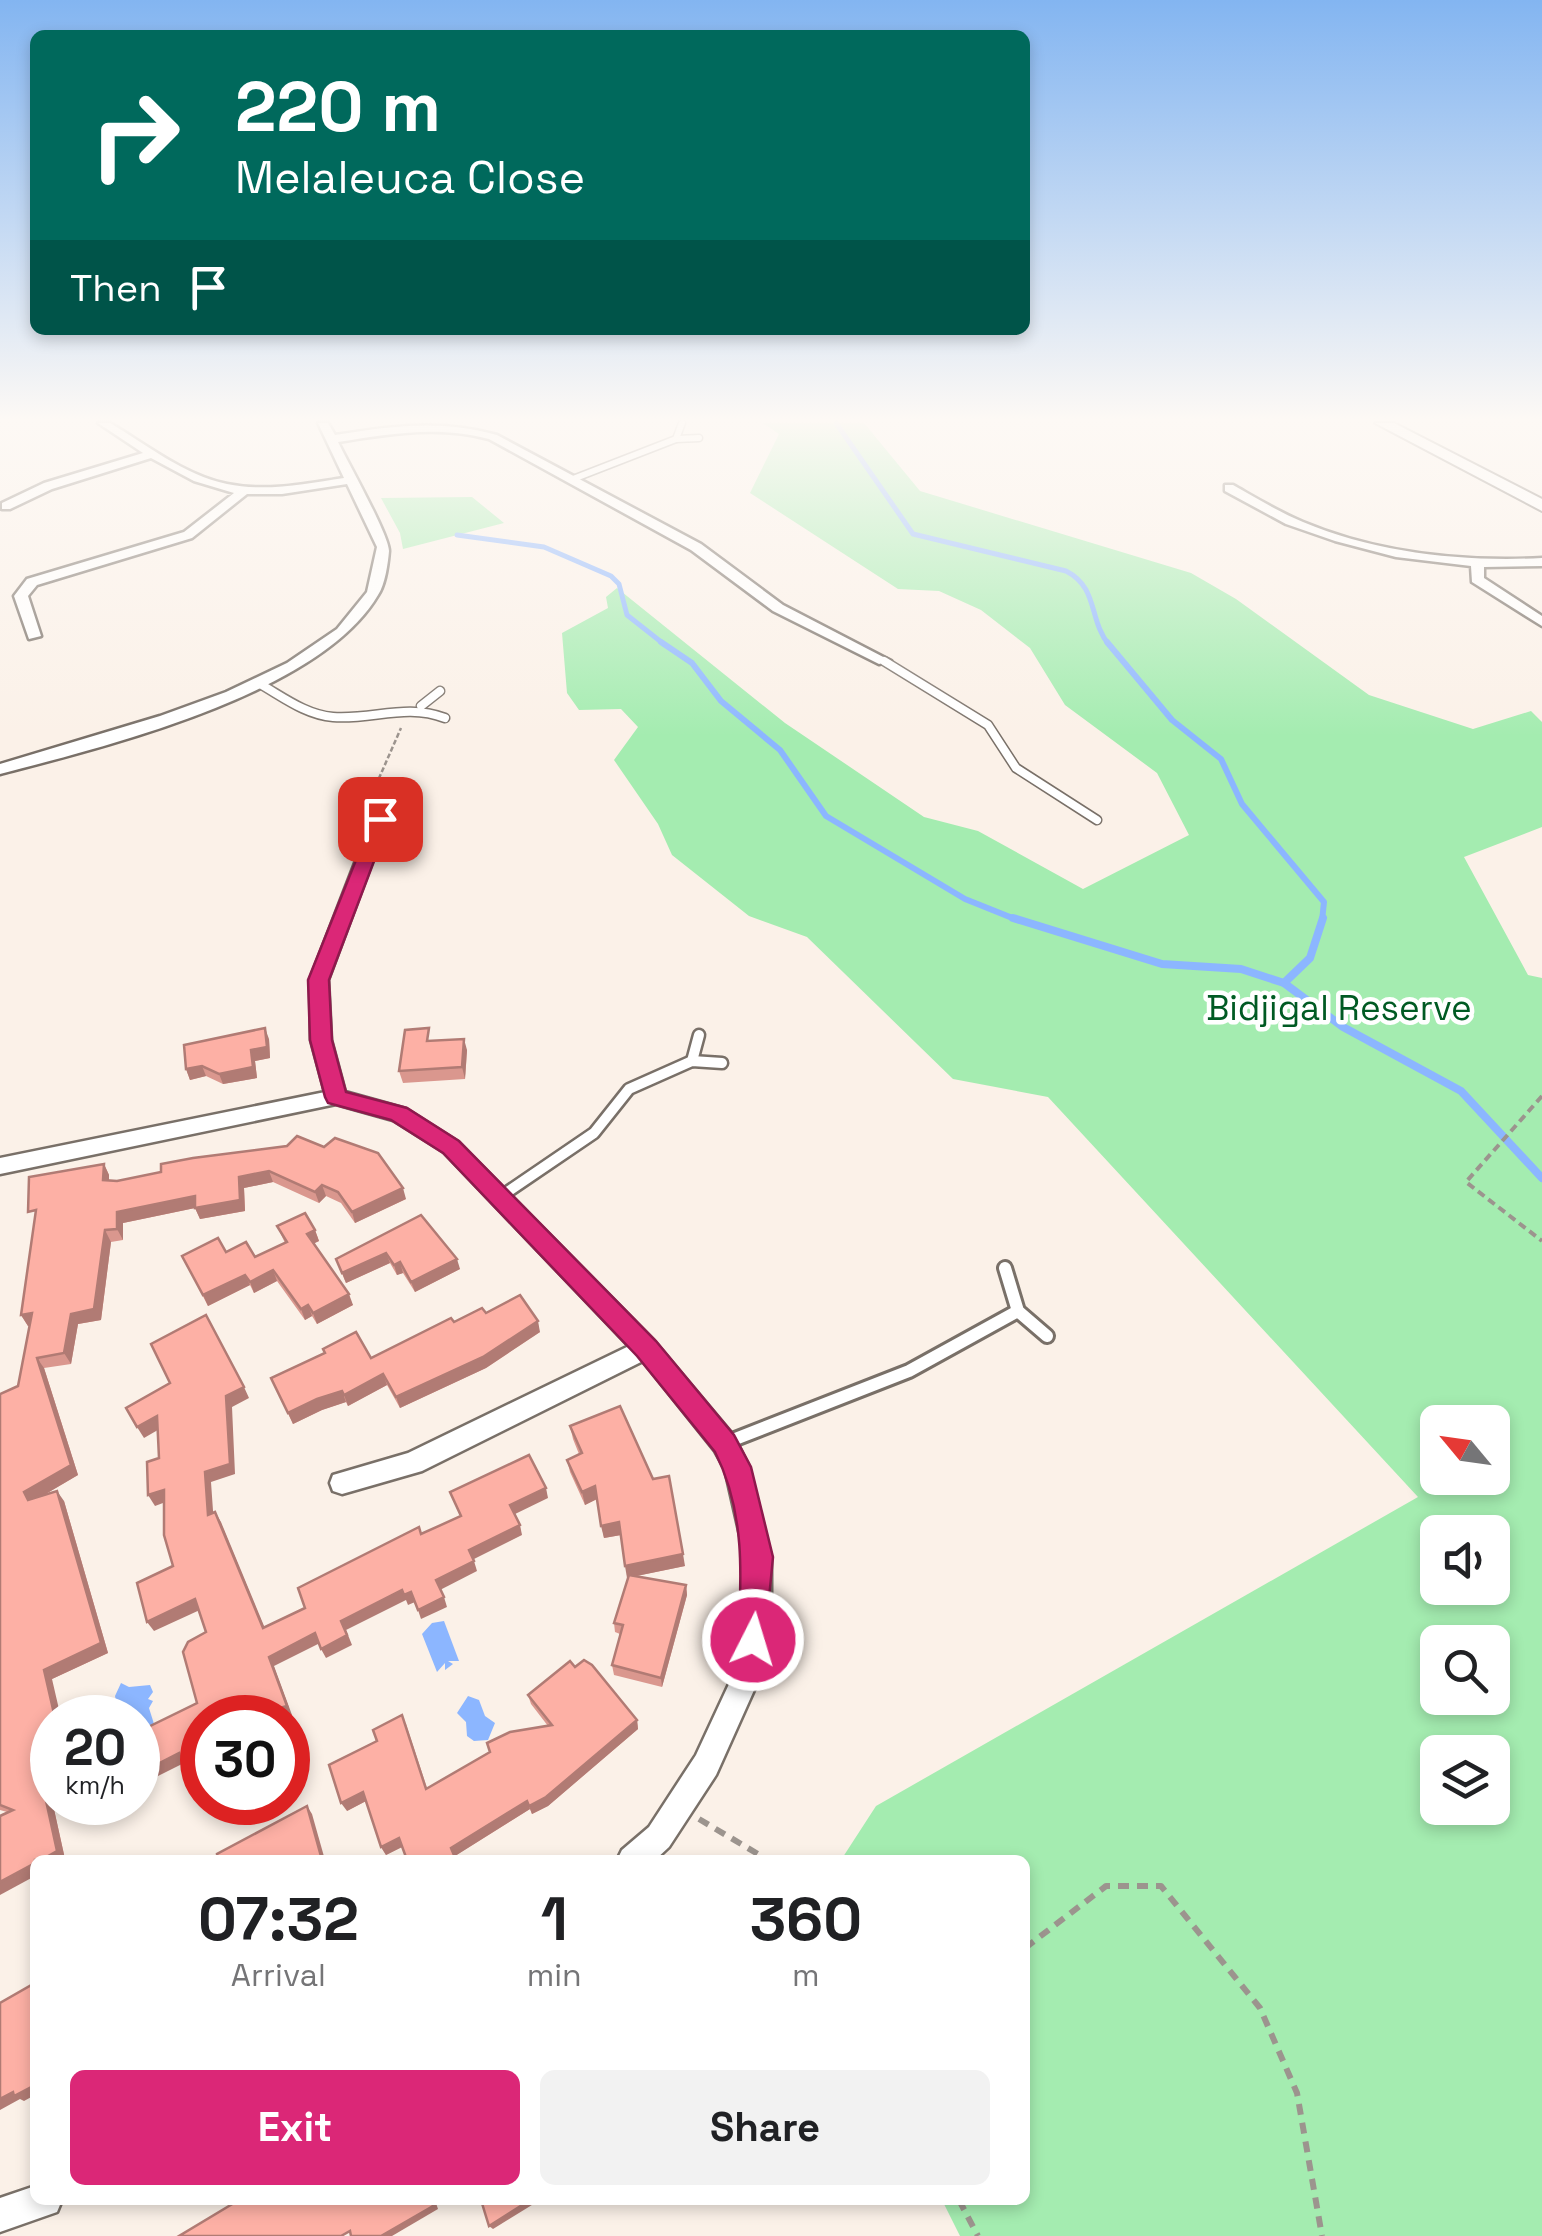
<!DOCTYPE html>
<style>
:root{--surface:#fff;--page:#f2f2f2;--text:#202124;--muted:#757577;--accent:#db2777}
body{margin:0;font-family:"Space Grotesk",sans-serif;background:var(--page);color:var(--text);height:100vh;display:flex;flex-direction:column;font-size:38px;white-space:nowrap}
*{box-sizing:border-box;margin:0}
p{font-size:32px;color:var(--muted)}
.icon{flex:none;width:55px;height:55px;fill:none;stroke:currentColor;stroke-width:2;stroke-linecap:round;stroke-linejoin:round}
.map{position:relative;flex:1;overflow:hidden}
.sheet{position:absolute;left:30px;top:1855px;width:1000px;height:350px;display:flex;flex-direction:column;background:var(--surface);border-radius:15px;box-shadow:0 5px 15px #0003}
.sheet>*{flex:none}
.top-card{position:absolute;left:30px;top:30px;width:1000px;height:305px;border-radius:15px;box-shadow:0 5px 15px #0003;background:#00695c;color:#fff;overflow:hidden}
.needle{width:65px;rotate:299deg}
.controls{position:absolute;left:1420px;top:1405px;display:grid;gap:20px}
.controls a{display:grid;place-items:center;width:90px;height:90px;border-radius:15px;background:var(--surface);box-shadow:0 5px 15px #0003;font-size:50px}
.speed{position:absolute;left:30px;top:1695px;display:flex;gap:20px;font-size:50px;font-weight:700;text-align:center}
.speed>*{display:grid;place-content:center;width:130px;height:130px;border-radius:50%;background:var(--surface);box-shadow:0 5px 15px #0003;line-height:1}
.speed small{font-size:25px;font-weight:400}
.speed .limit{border:15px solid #d22;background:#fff;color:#111}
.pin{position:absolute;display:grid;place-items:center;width:85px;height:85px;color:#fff;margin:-42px;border-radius:20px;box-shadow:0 5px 15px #0006}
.me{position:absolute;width:110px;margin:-55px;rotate:5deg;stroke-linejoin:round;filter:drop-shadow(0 0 8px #0008)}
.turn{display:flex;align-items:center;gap:35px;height:210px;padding:0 40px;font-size:45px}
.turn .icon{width:130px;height:130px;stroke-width:2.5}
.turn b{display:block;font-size:70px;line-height:85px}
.then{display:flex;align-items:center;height:95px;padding:0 40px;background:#0003;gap:20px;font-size:38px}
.eta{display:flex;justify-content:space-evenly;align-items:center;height:170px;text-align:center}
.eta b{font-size:60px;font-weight:800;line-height:70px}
.cta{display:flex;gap:20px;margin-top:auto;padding:20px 40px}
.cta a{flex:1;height:115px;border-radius:15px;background:var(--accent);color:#fff;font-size:40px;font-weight:800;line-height:115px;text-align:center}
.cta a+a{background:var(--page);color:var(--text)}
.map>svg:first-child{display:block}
.green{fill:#a4ecb0;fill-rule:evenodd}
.water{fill:#8cb6ff}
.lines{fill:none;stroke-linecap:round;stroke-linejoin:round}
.stream-far2{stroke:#8cb6ff;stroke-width:5}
.stream-far1{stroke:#8cb6ff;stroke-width:6}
.stream{stroke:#8cb6ff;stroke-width:8}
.lane-far3-casing{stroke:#797068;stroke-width:9}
.lane-far2-casing{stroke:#797068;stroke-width:11}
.lane-far1-casing{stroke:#797068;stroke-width:15}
.lane-casing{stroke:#797068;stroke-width:18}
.street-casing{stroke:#797068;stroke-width:5}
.secondary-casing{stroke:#797068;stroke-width:4}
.path-far2{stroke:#9c948e;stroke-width:2.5;stroke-dasharray:5 2.5;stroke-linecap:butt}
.path-far1{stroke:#9c948e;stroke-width:4;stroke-dasharray:8 5;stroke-linecap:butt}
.path{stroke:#9c948e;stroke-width:6;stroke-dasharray:11 8;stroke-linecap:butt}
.lane-far3{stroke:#fff;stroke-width:6}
.lane-far2{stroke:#fff;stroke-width:8}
.lane-far1{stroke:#fff;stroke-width:10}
.lane{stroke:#fff;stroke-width:12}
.street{fill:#fff;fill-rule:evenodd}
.secondary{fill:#fff;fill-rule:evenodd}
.wall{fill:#da978e}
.shaded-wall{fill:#b17b74}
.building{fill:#fdb0a5;stroke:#b17b74;stroke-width:2.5}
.route{fill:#db2777;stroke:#8e194d;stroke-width:2.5}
.labels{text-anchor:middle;stroke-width:9;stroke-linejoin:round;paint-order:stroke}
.park-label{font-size:35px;fill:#005a23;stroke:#fff}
</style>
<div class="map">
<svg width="1542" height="2236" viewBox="0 0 1542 2236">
<rect width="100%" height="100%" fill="#fbf1e8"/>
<g class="green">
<path d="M763,423h101l56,68 271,82 45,26 133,96 104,34 58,-18 11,11v105l-78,30 64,118 14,3v1258h-582l-18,-36h83v-340h-184l35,-54 542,-309 -370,-400 -95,-18 -146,-142 -58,-21 -77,-61 -14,-31 -44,-64 24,-33 -17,-18 -42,1 -12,-17 -5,-60 46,-25 -2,-11 11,-9 168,135 139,94 54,14 105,58 106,-54 -32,-62 -92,-68 -35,-57 -49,-38 -42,-19 -41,-2 -148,-96 29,-59zM1438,1422h54v56h-54zM1438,1532h54v56h-54zM1438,1642h54v56h-54zM1438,1752h54v56h-54z"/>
<polygon points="472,497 504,523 403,549 400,533 381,498"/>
</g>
<g class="water">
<polygon points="444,1621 459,1661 448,1661 453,1664 445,1670 445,1663 437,1672 422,1634 432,1623"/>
<polygon points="121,1683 129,1687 150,1685 153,1692 148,1699 153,1701 149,1708 154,1724 138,1733 138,1718 119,1717 115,1696"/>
<polygon points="468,1696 479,1700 485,1716 495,1723 488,1740 474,1741 467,1736 466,1722 457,1713"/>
</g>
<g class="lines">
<g class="stream-far2">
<path d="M836,423l77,111 153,37c33,17 22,48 43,74"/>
<polyline points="457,535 544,547 611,576 619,584 627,615 665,645"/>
</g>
<g class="stream-far1">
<polyline points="661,642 692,663 721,701 780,750 826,816 965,899 1020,921"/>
<polyline points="1107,642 1172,720 1221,759 1242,804 1324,902 1322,921"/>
</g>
<g class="stream">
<polyline points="1013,918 1162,964 1241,969 1284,983"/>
<polyline points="1323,918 1310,958 1284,983 1343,1027 1461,1091 1542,1178"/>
</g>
<g class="lane-far3-casing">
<g id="lane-far3">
<polyline points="676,439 699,438"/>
<polyline points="573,479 676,439 682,423"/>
</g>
</g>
<g class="lane-far2-casing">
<g id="lane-far2">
<polyline points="884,661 988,725 1016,768 1097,820"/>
<path d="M260,684c23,13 46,31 73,33 40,3 73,-14 112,1"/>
<polyline points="421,706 440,691"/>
</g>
</g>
<g class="lane-far1-casing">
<g id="lane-far1">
<polyline points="692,1061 699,1035"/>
<polyline points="500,1197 594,1133 629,1089 692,1061 722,1063"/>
</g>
</g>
<g class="lane-casing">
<g id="lane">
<polyline points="1005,1268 1018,1311 1047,1336"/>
<polyline points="725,1443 909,1371 1018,1311"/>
</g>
</g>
<g class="street-casing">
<g id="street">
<path d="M98,423h12c37,22 74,52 117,61 38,8 78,0 117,-6l-26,-55h10l7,12c55,-9 107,-16 162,0l204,109 82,61 108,56 -12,3 -106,-53 -82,-61 -202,-111c-51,-14 -100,-5 -151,3 9,19 51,93 51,109 -1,12 -4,34 -11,44 -58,99 -271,151 -378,179v-10l160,-48 66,-24 61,-29 50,-34 30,-37 10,-45 -30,-63 -65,10h-35l-55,44 -155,47 -9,11 13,40 -12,3 -15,-43 13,-17 157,-47 50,-39 -40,-12 -43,-23 -99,31 -42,20h-8v-6l42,-20 99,-30z"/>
<path d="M1225,485h8c23,13 46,27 70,37 74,31 159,40 239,36v8l-58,1v11l58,38v10l-70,-44 -1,-16 -75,-9 -61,-16 -49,-17 -61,-33z"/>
<polygon points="380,814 388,819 328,980 331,1040 345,1092 406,1109 458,1142 654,1341 733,1435 749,1467 771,1557 771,1609 763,1670 716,1775 669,1847 655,1860 617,1860 622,1850 649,1827 696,1755 736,1669 745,1609 745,1557 725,1469 715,1451 643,1361 422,1471 342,1494 333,1491 330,1483 333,1475 408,1453 629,1346 444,1152 393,1120 336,1104 0,1174 0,1158 325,1092 311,1040 310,980 372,819"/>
<polygon points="35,2186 35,2200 62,2200 57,2212 0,2232 0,2198"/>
</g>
</g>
<g class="secondary-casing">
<polygon id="secondary" points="1375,423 1394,423 1542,499 1542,511"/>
</g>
<polyline class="path-far2" points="372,806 369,801 401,728"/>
<polyline class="path-far1" points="1542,1096 1466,1182 1542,1241"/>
<g class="path">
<polyline points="699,1819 768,1860"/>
<polyline points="1025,1948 1106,1886 1161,1886 1260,2008 1297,2093 1322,2236"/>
<polyline points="959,2200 978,2236"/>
</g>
<use href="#lane-far3" class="lane-far3"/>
<use href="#lane-far2" class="lane-far2"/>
<use href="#lane-far1" class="lane-far1"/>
<use href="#lane" class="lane"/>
<use href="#street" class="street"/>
<use href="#secondary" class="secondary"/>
</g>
<g class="wall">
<polygon points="269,1039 270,1058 255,1061 257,1078 223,1084 206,1076 190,1080 186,1069"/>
<polygon points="431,1041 467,1050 465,1079 403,1083 399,1071"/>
<polygon points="287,1146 406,1199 355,1223 341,1203 326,1196 319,1203 273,1182 244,1188 245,1211 200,1219 195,1208 123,1223 123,1240 111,1242 101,1320 78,1324 71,1364 44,1368 78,1475 44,1495 64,1501 108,1653 52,1679 52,1770 46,1773 65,1859 7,1812 0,1810 0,1394 18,1386 29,1326 28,1326 21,1315 104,1164 109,1175 109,1180 117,1181"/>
<polygon points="421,1215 460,1269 415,1292 403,1273 397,1275 390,1263 346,1283 336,1259"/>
<polygon points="277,1226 315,1230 319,1241 314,1243 353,1305 317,1324 312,1316 305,1320 277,1281 254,1293 250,1285 208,1306 182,1256 226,1252 255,1257 285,1243"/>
<polygon points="486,1313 540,1332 486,1368 400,1408 387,1385 348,1406 346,1402 322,1410 293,1424 271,1378 371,1358 454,1322"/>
<polygon points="570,1426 685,1566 636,1576 686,1585 687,1595 662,1687 614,1675 612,1665 620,1634 615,1632 614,1623 628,1578 621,1535 604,1538 597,1499 585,1505 570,1472 567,1460 579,1454 573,1439"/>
<polygon points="575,1667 637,1720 638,1729 548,1806 532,1814 530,1809 455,1856 402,1847 386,1855 381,1847 366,1801 347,1811 377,1741 406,1724 427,1788 548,1726 531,1704 528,1695"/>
</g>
<g class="shaded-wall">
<polygon points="265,1028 269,1039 270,1058 255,1061 257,1078 223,1084 219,1074 251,1050"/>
<polygon points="464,1039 467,1050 465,1079 462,1067"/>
<polygon points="202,1066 206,1076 190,1080 186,1069"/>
<polygon points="104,1164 109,1175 109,1192 103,1180"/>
<polygon points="269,1171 273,1182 244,1188 245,1211 200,1219 195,1208 123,1223 123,1240 117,1229 117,1212 195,1196 239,1177"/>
<polygon points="322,1185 326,1196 319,1203 315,1192"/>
<polygon points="403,1188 406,1199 355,1223 352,1212"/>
<polygon points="105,1230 111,1242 101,1320 78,1324 71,1364 64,1353 71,1314"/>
<polygon points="315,1230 319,1241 311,1245 307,1234"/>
<polygon points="386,1253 390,1263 346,1283 342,1273"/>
<polygon points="457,1259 460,1269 415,1292 411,1282"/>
<polygon points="400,1262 403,1273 397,1275 394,1265"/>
<polygon points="273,1270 277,1281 254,1293 250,1282"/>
<polygon points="245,1275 250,1285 208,1306 203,1295"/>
<polygon points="349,1294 353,1305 317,1324 313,1313"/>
<polygon points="308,1305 312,1316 305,1320 301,1309"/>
<polygon points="32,1313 38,1324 28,1326 21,1315"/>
<polygon points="538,1321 540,1332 486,1368 400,1408 396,1397"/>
<polygon points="37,1358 44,1368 78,1475 32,1502 28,1500 24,1492"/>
<polygon points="383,1374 387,1385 348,1406 344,1395"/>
<polygon points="244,1387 249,1398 232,1407 235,1474 211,1482 214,1525 208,1515 205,1472 226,1396"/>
<polygon points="342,1391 346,1402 322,1410 293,1424 288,1413 317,1399"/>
<polygon points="157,1416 163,1427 144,1438 137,1427"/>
<polygon points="595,1486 597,1499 585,1505 582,1492"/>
<polygon points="546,1488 548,1498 513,1515 510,1505"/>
<polygon points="164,1490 171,1500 155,1506 148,1495"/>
<polygon points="57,1491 64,1501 108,1653 52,1679 61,1718 55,1718 44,1670"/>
<polygon points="215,1512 221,1522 269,1638 263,1628"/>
<polygon points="619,1522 621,1535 604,1538 601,1526"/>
<polygon points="520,1525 522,1535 472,1560 469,1550"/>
<polygon points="683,1554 685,1566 627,1578 625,1566"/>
<polygon points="474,1561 477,1571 440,1590 436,1580"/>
<polygon points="686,1585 687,1595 662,1687 661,1678"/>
<polygon points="402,1590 411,1592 415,1602 408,1605 406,1600 346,1630 352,1645 326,1658 321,1649 341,1621"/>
<polygon points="444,1597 447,1607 421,1619 418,1610"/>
<polygon points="195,1599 202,1609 154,1631 147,1622"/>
<polygon points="315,1633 320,1643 274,1666 292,1715 282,1718 269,1657"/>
<polygon points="637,1720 638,1729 548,1806 532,1814 529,1806"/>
<polygon points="179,1753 186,1762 138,1786 138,1774"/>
<polygon points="52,1757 52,1770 46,1773 65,1859 41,1860 38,1764"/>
<polygon points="202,1766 202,1778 192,1783 185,1775"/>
<polygon points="363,1792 368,1800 347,1811 341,1803"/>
<polygon points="527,1801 530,1809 455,1856 456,1860 451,1848"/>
<polygon points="307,1806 312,1814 325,1860 322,1860"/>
<polygon points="399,1838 404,1846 386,1855 381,1847"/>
<polygon points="35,1863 35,1876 0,1895 0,1882"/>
<polygon points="35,2085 35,2095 24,2101 20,2099 0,2110 0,2099 13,2092"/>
<polygon points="432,2200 435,2200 438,2209 392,2236 381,2236"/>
<polygon points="530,2200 540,2200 493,2229 489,2226"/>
</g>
<g class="building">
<polygon points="265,1028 267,1047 251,1050 253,1067 219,1074 202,1066 186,1069 184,1045"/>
<polygon points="429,1028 427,1041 464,1039 462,1067 399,1071 405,1030"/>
<polygon points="297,1136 324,1147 335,1138 378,1153 403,1188 352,1212 338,1192 322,1185 315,1192 269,1171 239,1177 240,1200 195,1208 195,1196 117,1212 117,1229 105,1230 94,1309 71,1314 64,1353 37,1358 71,1465 24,1492 28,1500 57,1491 101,1643 44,1670 55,1718 52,1718 52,1757 38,1764 57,1851 41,1860 35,1860 35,1863 0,1882 0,1816 13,1810 0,1805 0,1394 18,1386 32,1313 21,1315 36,1210 28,1212 29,1177 104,1164 103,1180 117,1181 161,1172 161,1164 193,1158 287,1146"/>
<polygon points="305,1213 315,1230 307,1234 349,1294 313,1313 308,1305 301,1309 273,1270 250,1282 245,1275 203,1295 182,1256 218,1238 226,1252 246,1242 255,1257 287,1242 277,1226"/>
<polygon points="421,1215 457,1259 411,1282 400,1262 394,1265 386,1253 342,1273 336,1259"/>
<polygon points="520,1295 538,1321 483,1357 396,1397 383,1374 344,1395 342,1391 317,1399 288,1413 271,1378 325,1353 323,1349 356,1332 371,1358 451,1318 454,1322 482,1308 486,1313"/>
<polygon points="206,1315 244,1387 226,1396 230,1464 205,1472 208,1515 215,1512 263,1628 305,1608 298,1588 419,1527 421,1534 461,1516 450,1492 529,1455 546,1488 510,1505 520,1525 469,1550 474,1561 436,1580 444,1597 418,1610 411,1592 404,1595 402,1590 341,1621 347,1635 321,1649 315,1633 269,1657 287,1706 280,1708 282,1718 202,1718 202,1766 185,1775 179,1753 138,1774 138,1732 197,1703 183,1652 188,1642 206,1632 195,1599 147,1622 137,1583 173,1566 164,1535 164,1490 148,1495 147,1462 159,1458 157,1416 137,1427 126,1408 170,1383 151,1344"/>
<polygon points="620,1406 653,1479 669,1476 683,1554 625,1566 619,1522 601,1526 595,1486 582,1492 567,1460 582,1453 570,1426"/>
<polygon points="629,1575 686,1585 661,1678 612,1665 623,1625 614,1623"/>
<polygon points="584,1660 592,1665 637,1720 546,1797 529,1806 527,1801 451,1848 456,1860 407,1860 399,1838 381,1847 363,1792 341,1803 329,1765 377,1741 373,1730 402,1715 426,1789 490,1752 487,1743 510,1732 552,1725 528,1695 570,1661 575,1667"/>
<polygon points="307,1806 322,1860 218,1860 217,1854"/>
<polygon points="35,1983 35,2085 14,2096 13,2092 0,2099 0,2003"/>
<polygon points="239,2200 432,2200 433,2206 381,2236 351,2236 350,2231 341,2236 179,2236"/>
<polygon points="481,2200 530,2200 489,2226"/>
</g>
<linearGradient id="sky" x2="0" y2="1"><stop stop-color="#83b5f1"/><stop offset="0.57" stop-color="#fdf9f5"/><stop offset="1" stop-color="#fdf9f5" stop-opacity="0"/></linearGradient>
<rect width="1542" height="736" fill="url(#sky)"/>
<path class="route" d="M374,815l16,4 -61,161 3,60 14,52 61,16 52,33 197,200 78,94 17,32 22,90 -9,93 -11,4 -10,-4 -5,-10c4,-64 7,-129 -23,-188l-78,-96 -194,-203 -52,-33 -63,-17 -3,-6 -15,-57 -2,-60z"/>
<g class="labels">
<g class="park-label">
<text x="1339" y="1020">Bidjigal Reserve</text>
</g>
</g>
</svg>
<div class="controls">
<a><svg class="needle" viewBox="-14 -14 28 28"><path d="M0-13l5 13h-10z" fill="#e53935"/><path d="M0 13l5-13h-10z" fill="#757577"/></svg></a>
<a><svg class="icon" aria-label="sound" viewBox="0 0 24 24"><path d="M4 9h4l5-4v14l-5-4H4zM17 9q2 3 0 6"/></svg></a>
<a><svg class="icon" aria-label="search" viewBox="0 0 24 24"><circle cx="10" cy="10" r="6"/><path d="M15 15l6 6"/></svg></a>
<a><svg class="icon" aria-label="layers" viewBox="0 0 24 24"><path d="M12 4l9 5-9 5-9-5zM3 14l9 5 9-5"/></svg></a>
</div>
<div class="speed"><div>20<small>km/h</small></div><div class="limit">30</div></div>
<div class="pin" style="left:380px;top:819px;background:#d93025"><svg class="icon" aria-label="arrive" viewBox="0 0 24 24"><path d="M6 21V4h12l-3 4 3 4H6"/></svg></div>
<svg class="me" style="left:753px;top:1640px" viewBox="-20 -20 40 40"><circle r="17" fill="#db2777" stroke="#fff" stroke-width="3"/><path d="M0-11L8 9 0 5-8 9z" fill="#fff"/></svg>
<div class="top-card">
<div class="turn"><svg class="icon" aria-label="right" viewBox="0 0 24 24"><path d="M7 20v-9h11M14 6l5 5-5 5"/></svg><div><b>220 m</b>Melaleuca Close</div></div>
<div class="then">Then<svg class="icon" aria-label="arrive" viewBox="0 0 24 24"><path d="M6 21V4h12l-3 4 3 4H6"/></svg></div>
</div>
<section class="sheet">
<div class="eta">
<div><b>07:32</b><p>Arrival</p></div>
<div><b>1</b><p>min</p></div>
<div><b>360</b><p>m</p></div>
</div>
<div class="cta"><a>Exit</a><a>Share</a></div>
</section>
</div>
